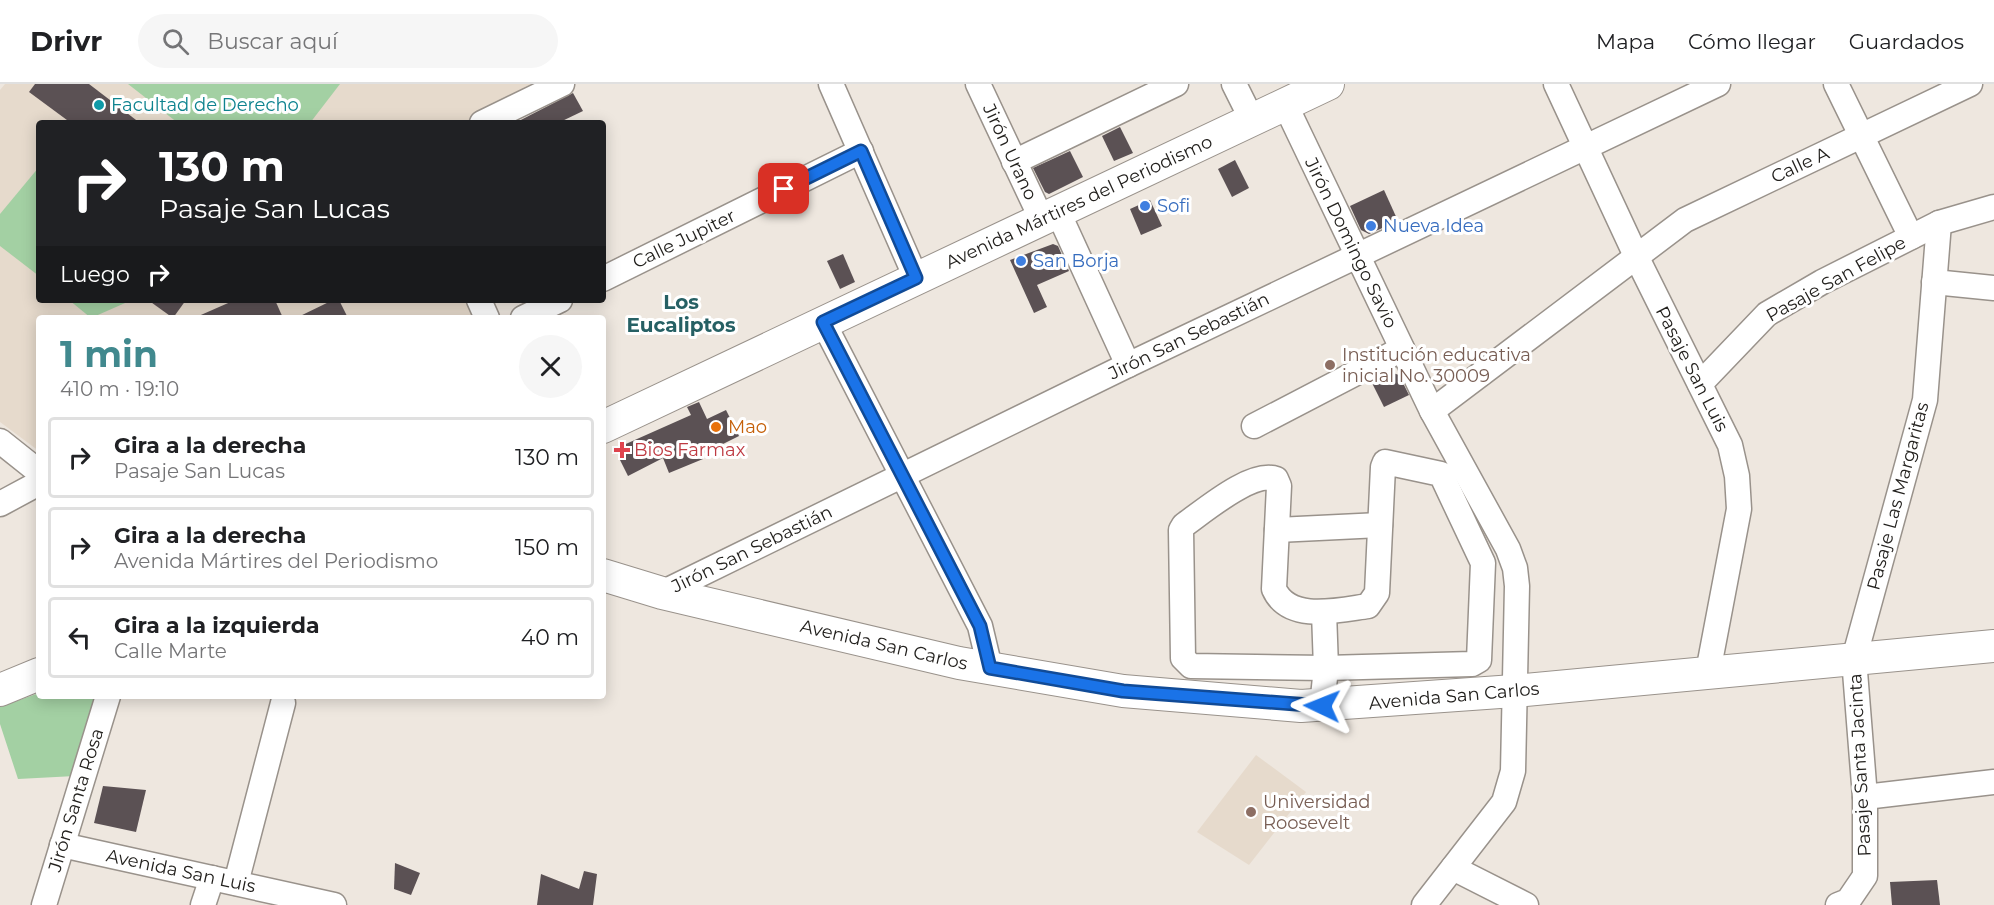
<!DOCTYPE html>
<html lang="es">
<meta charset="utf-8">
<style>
:root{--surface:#fff;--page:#f6f6f6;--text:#202124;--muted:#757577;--line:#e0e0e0;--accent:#41898e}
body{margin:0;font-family:Montserrat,sans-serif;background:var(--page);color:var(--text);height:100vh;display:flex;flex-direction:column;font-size:22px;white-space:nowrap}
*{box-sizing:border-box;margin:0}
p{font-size:20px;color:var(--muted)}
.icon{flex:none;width:33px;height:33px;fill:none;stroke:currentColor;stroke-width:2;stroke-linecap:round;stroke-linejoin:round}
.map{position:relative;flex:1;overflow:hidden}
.side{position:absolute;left:36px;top:231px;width:570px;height:384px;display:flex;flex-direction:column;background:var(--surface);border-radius:6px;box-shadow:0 3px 15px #0003}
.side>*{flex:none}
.hud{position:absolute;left:36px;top:36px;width:570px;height:183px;border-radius:6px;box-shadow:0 3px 15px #0003;background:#202124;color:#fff;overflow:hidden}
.pin{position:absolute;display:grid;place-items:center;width:51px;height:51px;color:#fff;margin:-26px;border-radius:12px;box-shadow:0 3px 9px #0006}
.me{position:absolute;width:66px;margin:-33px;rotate:272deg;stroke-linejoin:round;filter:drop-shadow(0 0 4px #0008)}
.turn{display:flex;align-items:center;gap:21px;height:126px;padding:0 24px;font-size:27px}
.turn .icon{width:78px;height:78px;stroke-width:2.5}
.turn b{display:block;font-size:42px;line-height:51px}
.then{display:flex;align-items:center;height:57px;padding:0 24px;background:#0003;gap:12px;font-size:22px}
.round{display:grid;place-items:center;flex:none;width:63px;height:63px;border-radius:32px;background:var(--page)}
.head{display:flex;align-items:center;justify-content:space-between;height:102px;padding:0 24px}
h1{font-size:36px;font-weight:700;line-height:45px;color:var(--accent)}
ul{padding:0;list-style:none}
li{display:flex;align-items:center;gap:18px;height:81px;margin:0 12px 9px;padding:0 12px;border:3px solid var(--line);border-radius:6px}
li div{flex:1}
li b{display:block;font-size:22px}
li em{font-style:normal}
header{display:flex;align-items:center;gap:36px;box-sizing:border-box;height:84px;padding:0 30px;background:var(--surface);border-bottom:2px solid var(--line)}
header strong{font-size:28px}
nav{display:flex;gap:33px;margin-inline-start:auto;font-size:21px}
.search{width:420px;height:54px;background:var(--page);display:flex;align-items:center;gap:15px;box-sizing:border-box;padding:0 21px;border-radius:33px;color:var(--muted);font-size:22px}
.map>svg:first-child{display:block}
.built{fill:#e6dacc}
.green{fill:#a3d0a3}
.building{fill:#5b5154}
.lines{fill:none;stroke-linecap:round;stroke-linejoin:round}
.minor-casing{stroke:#99928b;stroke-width:27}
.major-casing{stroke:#99928b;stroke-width:34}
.minor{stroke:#fff;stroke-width:24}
.major{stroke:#fff;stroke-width:32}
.route-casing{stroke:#114b97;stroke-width:15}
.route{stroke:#1a73e8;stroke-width:10}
.culture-dot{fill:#0f9aa8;stroke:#fff;stroke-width:2}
.shop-dot{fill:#3f7fe0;stroke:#fff;stroke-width:2}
.education-dot{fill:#8d6e63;stroke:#fff;stroke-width:2}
.food-dot{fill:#e8710a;stroke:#fff;stroke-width:2}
.health-dot{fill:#e0444e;stroke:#fff;stroke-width:2}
.labels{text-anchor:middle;stroke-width:6;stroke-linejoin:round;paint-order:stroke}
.culture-label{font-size:18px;fill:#0d838f;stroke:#fff;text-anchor:start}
.street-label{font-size:18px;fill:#23211e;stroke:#fff}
.shop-label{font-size:18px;fill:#366cbe;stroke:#fff;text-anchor:start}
.education-label{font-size:18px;fill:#785e54;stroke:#fff;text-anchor:start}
.food-label{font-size:18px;fill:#c56008;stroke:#fff;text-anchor:start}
.health-label{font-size:18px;fill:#be3a42;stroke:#fff;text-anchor:start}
.neighbourhood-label{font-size:20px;font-weight:bold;fill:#266064;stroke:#fff}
</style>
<header>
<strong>Drivr</strong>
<div class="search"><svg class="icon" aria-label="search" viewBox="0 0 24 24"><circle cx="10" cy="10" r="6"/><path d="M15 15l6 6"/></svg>Buscar aquí</div>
<nav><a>Mapa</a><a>Cómo llegar</a><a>Guardados</a></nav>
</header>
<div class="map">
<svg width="1994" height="821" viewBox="0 0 1994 821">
<rect width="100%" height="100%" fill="#eee7df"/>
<g class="built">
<polygon points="5,0 538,0 539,2 463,39 39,39 39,216 473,216 482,234 39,234 39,367 0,338 0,6"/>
<polygon points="1256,671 1306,708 1249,781 1197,748"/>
</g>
<g class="green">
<polygon points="128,0 340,0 310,39 178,39"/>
<polygon points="39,83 39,192 0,162 0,130"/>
<polygon points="69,216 132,216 91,234"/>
<polygon points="39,609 39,612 101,612 75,692 18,695 0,640 0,623"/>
</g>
<g class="building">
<polygon points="35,0 89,0 140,39 71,39 29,8"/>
<polygon points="573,9 583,27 558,39 515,39"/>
<polygon points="1120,43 1133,69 1114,77 1102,52"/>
<polygon points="1070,67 1083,93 1049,110 1045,108 1033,84"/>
<polygon points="1235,76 1249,104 1232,113 1218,85"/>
<polygon points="1384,106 1398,137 1369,150 1361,146 1350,122"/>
<polygon points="1150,116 1162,142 1141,151 1130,125"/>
<polygon points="1053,160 1058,162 1069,187 1037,201 1047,223 1034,229 1010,176"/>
<polygon points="843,170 855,198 840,205 827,177"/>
<polygon points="148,216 186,216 173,234"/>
<polygon points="235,216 275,216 283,234 194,234"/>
<polygon points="333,216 339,216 348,234 296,234"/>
<polygon points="1393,289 1399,291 1409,311 1384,323 1372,299"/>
<polygon points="699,318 707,335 726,326 739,352 701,371 703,375 669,389 663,374 628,392 618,372 619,363 691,331 687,323"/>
<polygon points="103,702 146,706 136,748 94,739"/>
<polygon points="395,779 420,789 411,811 394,805"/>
<polygon points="584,787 597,790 593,821 537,821 541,790 579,805"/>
<polygon points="1937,796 1940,821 1892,821 1890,798"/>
</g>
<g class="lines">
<g class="minor-casing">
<g id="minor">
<polyline points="831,0 916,194"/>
<polyline points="978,0 1042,136"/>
<polyline points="1234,0 1252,36"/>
<polyline points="1556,0 1637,174 1730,361 1737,392 1739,425 1708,588"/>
<polyline points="1836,0 1911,153"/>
<polyline points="1285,20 1432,327 1508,465 1515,484 1517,502 1513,687 1504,718 1424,821"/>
<polyline points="482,39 562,0"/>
<polyline points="1014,78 1176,0"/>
<polyline points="1058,128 1128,281"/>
<polyline points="603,195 861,67"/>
<polyline points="1934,198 1994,204"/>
<polyline points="479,216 487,234"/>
<polyline points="523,234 560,216"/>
<polyline points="823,238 980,542 990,584"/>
<polyline points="1700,300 1767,230 1822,198 1939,139 1994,123"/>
<polyline points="1432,327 1685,136 1970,0"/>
<polyline points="1254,342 1402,265"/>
<polyline points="0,357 39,388"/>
<path d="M1385,378l56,12 42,89 -4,97 -7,4 -146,4 -135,-2 -8,-8 -2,-128 3,-5c20,-14 68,-55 92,-46l3,7 -5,103c15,34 65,21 94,17l9,-13 6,-126z"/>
<polyline points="0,420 39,399"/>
<polyline points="1277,446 1380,441"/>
<polyline points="662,509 1128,281 1718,0"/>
<polyline points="1322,622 1326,584 1324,528"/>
<polyline points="1865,713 1994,698"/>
<polyline points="62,761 334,821"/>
<polyline points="1453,784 1526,821"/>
<polyline points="236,799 283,619"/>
<polyline points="44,821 108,612"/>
<polyline points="203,821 212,794"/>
<polyline points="1838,821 1848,817 1865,792 1865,713 1854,575 1925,316 1939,139"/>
</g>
</g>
<g class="major-casing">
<g id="major">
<polyline points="603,343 1328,0"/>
<polyline points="603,491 662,509 959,579 1123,607 1301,622 1514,607 1994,562"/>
<polyline points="0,606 39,590"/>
</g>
</g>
<use href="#minor" class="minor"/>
<use href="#major" class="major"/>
</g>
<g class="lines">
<g class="route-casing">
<polyline id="route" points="784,105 861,67 916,194 823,238 980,542 990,584 1123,607 1322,622"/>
</g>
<use href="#route" class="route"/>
</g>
<circle class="culture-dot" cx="99" cy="21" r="6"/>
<g class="shop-dot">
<circle cx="1145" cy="122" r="6"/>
<circle cx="1371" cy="142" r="6"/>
<circle cx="1021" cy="177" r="6"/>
</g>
<g class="education-dot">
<circle cx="1330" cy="281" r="6"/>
<circle cx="1251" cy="728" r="6"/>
</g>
<circle class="food-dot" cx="716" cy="343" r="6"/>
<path class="health-dot" d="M619 357h6v6h6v6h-6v6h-6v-6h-6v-6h6z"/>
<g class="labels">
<g class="culture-label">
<text x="111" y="27">Facultad de Derecho</text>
</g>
<g class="street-label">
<text transform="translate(1010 68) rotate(65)" y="6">Jirón Urano</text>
<text transform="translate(1800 81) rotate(-25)" y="6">Calle A</text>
<text transform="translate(1079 118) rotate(-25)" y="6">Avenida Mártires del Periodismo</text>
<text transform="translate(684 155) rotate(-26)" y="6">Calle Jupiter</text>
<text transform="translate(1351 159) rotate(64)" y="6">Jirón Domingo Savio</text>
<text transform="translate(1836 195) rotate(-29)" y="6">Pasaje San Felipe</text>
<text transform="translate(1189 252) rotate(-26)" y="6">Jirón San Sebastián</text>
<text transform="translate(1692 285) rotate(63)" y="6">Pasaje San Luis</text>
<text transform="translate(1898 412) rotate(-75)" y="6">Pasaje Las Margaritas</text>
<text transform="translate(752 465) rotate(-26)" y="6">Jirón San Sebastián</text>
<text transform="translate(884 561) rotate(13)" y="6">Avenida San Carlos</text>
<text transform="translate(1454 612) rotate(-5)" y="6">Avenida San Carlos</text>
<text transform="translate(1860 681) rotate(-93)" y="6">Pasaje Santa Jacinta</text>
<text transform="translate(76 716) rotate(-73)" y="6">Jirón Santa Rosa</text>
<text transform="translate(181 787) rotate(12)" y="6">Avenida San Luis</text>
</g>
<g class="shop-label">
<text x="1157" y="128">Sofi</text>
<text x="1383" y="148">Nueva Idea</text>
<text x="1033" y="183">San Borja</text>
</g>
<g class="education-label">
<text x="1342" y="277">Institución educativa<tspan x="1342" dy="21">inicial No. 30009</tspan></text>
<text x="1263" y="724">Universidad<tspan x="1263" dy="21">Roosevelt</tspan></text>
</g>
<g class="food-label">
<text x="728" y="349">Mao</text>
</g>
<g class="health-label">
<text x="634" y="372">Bios Farmax</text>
</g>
<g class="neighbourhood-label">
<text x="681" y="225">Los<tspan x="681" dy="23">Eucaliptos</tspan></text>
</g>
</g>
</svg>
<div class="pin" style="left:784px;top:105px;background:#d93025"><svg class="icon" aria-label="arrive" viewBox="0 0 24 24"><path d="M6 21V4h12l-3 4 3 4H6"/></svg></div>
<svg class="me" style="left:1322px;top:622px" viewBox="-20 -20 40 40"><path d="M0-17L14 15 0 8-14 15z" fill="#1a73e8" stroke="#fff" stroke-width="4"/></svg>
<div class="hud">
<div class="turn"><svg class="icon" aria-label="right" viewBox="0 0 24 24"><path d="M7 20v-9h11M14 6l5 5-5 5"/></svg><div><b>130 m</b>Pasaje San Lucas</div></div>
<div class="then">Luego<svg class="icon" aria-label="right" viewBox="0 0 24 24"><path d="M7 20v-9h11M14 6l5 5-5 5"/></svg></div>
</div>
<section class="side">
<div class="head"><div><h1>1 min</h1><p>410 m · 19:10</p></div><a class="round"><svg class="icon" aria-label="close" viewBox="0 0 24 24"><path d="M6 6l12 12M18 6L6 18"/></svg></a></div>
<ul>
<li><svg class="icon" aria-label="right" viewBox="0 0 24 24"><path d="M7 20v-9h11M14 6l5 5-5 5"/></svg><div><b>Gira a la derecha</b><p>Pasaje San Lucas</p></div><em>130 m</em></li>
<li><svg class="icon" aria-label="right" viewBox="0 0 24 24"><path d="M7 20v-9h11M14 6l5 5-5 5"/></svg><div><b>Gira a la derecha</b><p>Avenida Mártires del Periodismo</p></div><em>150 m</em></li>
<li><svg class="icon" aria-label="left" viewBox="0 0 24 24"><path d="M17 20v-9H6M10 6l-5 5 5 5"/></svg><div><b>Gira a la izquierda</b><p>Calle Marte</p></div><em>40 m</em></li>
</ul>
</section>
</div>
